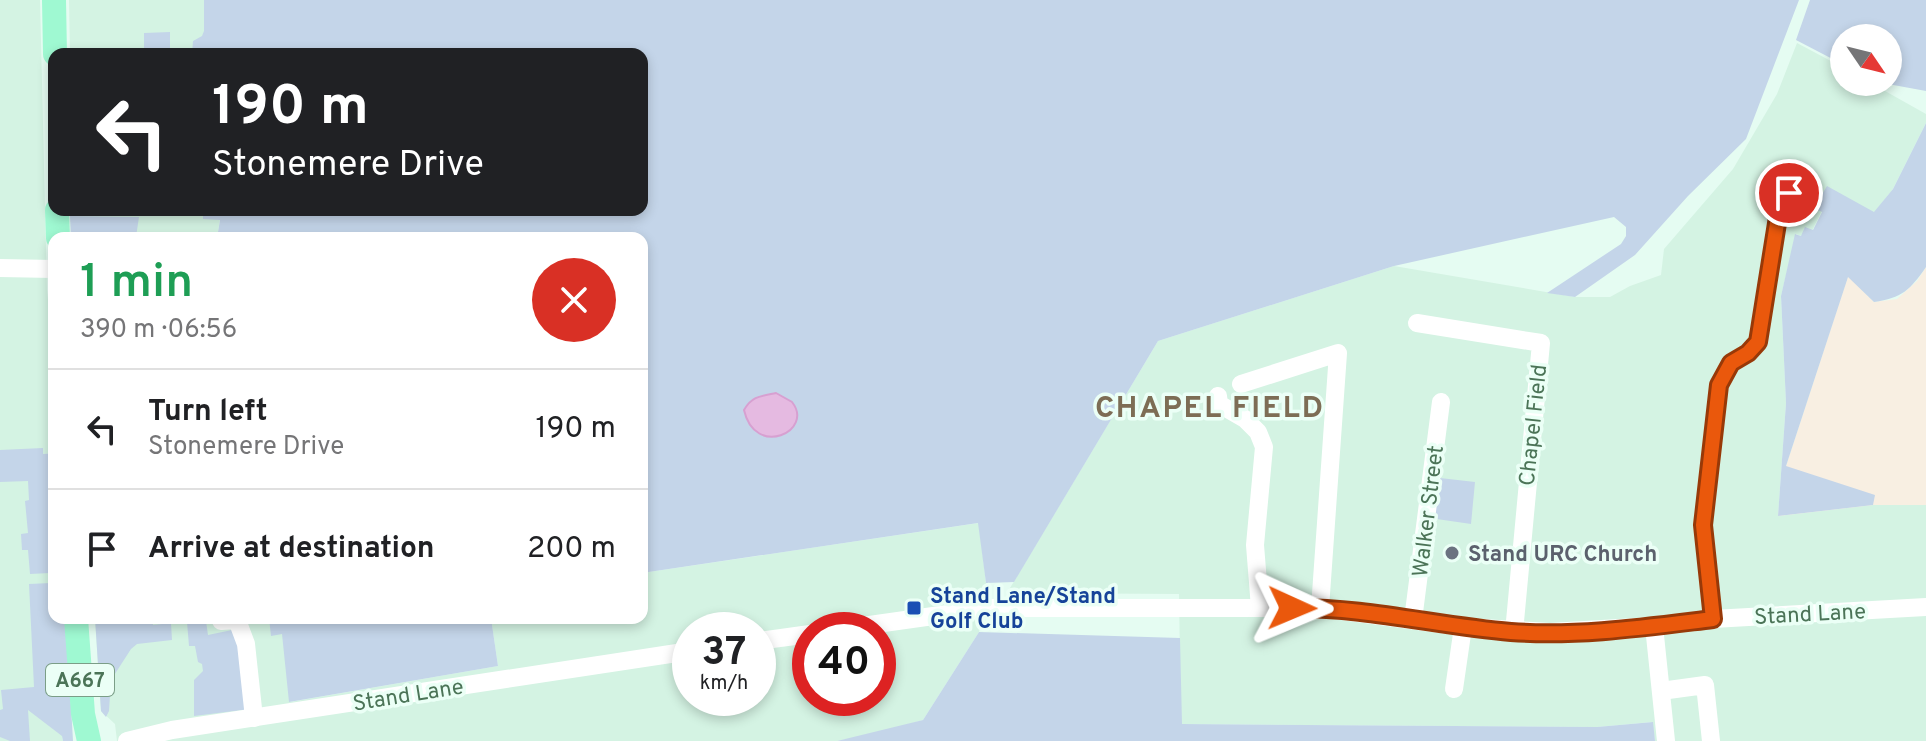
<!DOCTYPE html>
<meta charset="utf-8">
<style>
:root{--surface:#fff;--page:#f2f2f2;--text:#202124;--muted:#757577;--line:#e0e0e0}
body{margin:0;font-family:Overpass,sans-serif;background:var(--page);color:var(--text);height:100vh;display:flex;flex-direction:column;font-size:30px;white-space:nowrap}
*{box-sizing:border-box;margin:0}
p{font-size:26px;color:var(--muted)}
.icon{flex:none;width:44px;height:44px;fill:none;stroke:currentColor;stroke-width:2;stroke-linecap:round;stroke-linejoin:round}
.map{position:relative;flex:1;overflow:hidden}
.drawer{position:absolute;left:48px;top:232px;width:600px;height:392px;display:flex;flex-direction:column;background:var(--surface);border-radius:16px;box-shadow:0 4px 12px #0003}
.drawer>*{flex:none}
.hud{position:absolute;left:48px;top:48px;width:600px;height:168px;border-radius:16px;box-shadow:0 4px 12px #0003;background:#202124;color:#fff;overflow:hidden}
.needle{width:52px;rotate:125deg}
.fabs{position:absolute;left:1830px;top:24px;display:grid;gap:16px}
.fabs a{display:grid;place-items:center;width:72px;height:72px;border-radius:50%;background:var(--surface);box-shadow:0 4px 12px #0003;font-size:40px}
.speed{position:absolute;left:672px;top:612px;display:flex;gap:16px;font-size:40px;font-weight:700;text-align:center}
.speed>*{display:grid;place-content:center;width:104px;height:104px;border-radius:50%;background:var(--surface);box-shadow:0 4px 12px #0003;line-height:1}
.speed small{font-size:20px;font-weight:400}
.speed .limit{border:12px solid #d22;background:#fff;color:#111}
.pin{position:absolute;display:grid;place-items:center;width:68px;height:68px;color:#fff;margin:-34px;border:4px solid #fff;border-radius:50%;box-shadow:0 2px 8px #0007}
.me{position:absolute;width:88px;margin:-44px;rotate:91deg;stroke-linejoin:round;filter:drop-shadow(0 0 6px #0008)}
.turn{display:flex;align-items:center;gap:28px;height:168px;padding:0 32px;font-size:36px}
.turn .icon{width:104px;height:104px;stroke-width:2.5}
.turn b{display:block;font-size:56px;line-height:68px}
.round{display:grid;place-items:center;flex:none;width:84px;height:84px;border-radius:42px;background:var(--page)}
.overview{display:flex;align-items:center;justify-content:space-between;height:136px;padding:0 32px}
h1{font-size:48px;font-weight:600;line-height:60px;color:#1e9e55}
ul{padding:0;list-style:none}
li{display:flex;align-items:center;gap:24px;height:120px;padding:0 32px;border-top:2px solid var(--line)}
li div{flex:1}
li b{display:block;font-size:30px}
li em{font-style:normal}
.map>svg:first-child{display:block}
.residential{fill:#d4f3e3;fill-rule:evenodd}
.education{fill:#f8efe2}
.green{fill:#c4d5e9}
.water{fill:#e5bae1;stroke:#d7a0d1;stroke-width:2}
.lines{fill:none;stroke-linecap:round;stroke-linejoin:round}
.minor{stroke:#fff;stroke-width:18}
.major{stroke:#9ff9d2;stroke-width:24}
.route-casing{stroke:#983908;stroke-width:20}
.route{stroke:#ea580c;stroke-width:14}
.worship-dot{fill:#6b7280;stroke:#ebfff6;stroke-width:3}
.transit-dot{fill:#1a4fb4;stroke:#ebfff6;stroke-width:3}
.labels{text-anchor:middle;stroke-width:7;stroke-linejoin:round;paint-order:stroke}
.shield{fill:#ebfff6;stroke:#7b9e87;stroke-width:2}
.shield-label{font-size:20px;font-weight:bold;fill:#4b7457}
.street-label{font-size:22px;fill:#4b7457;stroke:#ebfff6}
.worship-label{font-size:22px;font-weight:bold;fill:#5b616d;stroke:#ebfff6;text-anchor:start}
.transit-label{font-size:22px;font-weight:bold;fill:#164399;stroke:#ebfff6;text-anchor:start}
.district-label{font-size:30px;font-weight:bold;letter-spacing:2px;fill:#7d6d55;stroke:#ebfff6}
</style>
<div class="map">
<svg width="1926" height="741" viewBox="0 0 1926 741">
<rect width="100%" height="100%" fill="#e5fcf2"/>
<g class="residential">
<polygon points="0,0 40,0 47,290 54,356 54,453 43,454 59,717 63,741 0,741"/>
<polygon points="69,0 204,0 205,26 218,54 70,54"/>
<polygon points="1797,43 1844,68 1844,82 1869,82 1926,114 1926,123 1893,189 1874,213 1815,208 1822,211 1812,231 1801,236 1796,234 1781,296 1786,403 1778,516 1873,505 1926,505 1926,741 1655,741 1652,722 1597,727 1181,724 1179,594 1007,593 1158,341 1394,266 1575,297 1610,297 1630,286 1661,275 1664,249 1733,169 1777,94"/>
<polygon points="70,210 220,210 220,219 217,238 71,238"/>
<path d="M979,523l7,60 -7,49 -56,88 -49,14 -37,7h-720l-2,-17 -14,-13 -6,-93h186l9,84 208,-36 -7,-48h151v-45zM690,630h68v68h-68zM810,630h68v68h-68z"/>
</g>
<polygon class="education" points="1926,267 1926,505 1873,505 1778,516 1786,466 1848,276 1874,302 1897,299 1917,281"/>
<g class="green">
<polygon points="204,0 1799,0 1746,139 1688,196 1635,255 1575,297 1547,293 1621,244 1626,236 1626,227 1614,217 1394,266 1158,341 1014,582 986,583 978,523 642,573 642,238 217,238 220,220 203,219 203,210 642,210 642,54 192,54 193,41 202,36 204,31"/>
<polygon points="1810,0 1926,0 1926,91 1877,82 1888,82 1888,38 1844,38 1844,65 1796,40"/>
<polygon points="170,32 170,54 144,54 144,33"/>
<path d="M1926,123v144c-16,23 -24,31 -52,35l-26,-25 -62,189 89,29 -2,10 -95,11 8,-113 -5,-107 14,-62 6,2 4,-9 8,3 9,-18 -8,-4 13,-22 47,26 19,-23z"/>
<polygon points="70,216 139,217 136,237 109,236 109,238 71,238"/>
<polygon points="43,448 43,454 54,453 54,618 66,618 73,741 63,741 62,736 28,710 30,741 10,741 0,737 0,710 3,709 1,690 34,687 29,584 51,583 50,573 30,574 28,550 22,550 21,534 28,533 25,501 29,500 28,481 0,482 0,450"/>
<polygon points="1440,478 1475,482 1471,524 1430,518"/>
<polygon points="95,618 152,618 153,625 171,623 172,640 137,644 131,649 111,680 109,711 106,717 101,711"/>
<polygon points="269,618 491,618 498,666 289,702 282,634 271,636"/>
<polygon points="206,621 208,635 232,630 241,656 250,709 194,716 194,680 203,671 202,664 198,662 195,646 189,646 187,622"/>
<polygon points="979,632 1180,638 1182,724 1597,727 1653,722 1655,741 837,741 923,720"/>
</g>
<path class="water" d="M776,393l16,9c23,29 -37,57 -48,8 8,-14 17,-14 32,-17z"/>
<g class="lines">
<g class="minor">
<polyline points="0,268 54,269"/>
<polyline points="1417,323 1541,343 1514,632"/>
<polyline points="1241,384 1338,353 1320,608"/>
<polyline points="1218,396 1219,404 1245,419 1258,432 1264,447 1255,545 1260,608"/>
<polyline points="221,618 221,621 237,620 246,644 254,718"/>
<polyline points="1713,619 1703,525 1719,385 1731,363 1748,353 1758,342 1778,217 1789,193"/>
<polyline points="1413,620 1441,402"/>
<polyline points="1654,626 1666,741"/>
<polyline points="834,630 990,608 1320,608 1463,627 1550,632 1654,626 1713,619 1926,607"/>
<polyline points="758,641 810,634"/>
<polyline points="1454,689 1463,627"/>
<polyline points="1661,691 1705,685 1711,741"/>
<polyline points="127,741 172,730 690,651"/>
</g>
<g class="major">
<polyline points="54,0 55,54"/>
<polyline points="57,210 58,238"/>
<polyline points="76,618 83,714 89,741"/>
</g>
</g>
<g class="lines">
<g class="route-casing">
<path id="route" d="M1292,608c74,-1 146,18 219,24 67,5 136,-5 202,-13l-10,-94 16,-140 12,-22 17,-10 10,-11 20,-125 11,-24"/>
</g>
<use href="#route" class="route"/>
</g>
<circle class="worship-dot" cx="1452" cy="553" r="8"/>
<rect class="transit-dot" x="906" y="600" width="16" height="16" rx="4"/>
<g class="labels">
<rect class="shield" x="46" y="664" width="68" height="32" rx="6"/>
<g class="shield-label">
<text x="80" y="687">A667</text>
</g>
<g class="street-label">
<text transform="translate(1532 425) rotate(-84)" y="8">Chapel Field</text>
<text transform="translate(1427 511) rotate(-83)" y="8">Walker Street</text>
<text transform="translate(1810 613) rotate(-3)" y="8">Stand Lane</text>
<text transform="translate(408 694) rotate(-9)" y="8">Stand Lane</text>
</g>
<g class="worship-label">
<text x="1468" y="561">Stand URC Church</text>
</g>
<g class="transit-label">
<text x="930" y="603">Stand Lane/Stand<tspan x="930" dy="25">Golf Club</tspan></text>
</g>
<g class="district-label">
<text x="1210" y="417">CHAPEL FIELD</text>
</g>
</g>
</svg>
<div class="fabs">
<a><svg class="needle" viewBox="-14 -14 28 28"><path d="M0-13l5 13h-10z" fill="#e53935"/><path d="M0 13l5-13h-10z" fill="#757577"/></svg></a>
</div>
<div class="speed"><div>37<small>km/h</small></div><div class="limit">40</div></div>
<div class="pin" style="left:1789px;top:193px;background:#d93025"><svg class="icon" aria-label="arrive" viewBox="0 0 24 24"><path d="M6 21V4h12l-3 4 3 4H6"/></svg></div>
<svg class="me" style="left:1292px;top:608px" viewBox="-20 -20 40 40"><path d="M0-17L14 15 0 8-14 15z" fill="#ea580c" stroke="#fff" stroke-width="4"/></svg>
<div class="hud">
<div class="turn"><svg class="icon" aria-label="left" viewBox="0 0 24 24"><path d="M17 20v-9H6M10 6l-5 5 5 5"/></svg><div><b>190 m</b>Stonemere Drive</div></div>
</div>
<section class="drawer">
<div class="overview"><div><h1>1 min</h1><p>390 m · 06:56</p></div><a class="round" style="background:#d93025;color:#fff"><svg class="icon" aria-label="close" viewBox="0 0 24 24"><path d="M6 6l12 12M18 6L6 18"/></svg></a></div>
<ul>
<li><svg class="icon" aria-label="left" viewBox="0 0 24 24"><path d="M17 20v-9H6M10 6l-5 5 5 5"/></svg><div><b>Turn left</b><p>Stonemere Drive</p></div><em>190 m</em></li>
<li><svg class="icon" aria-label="arrive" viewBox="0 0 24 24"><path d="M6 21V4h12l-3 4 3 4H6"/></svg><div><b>Arrive at destination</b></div><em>200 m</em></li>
</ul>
</section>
</div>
